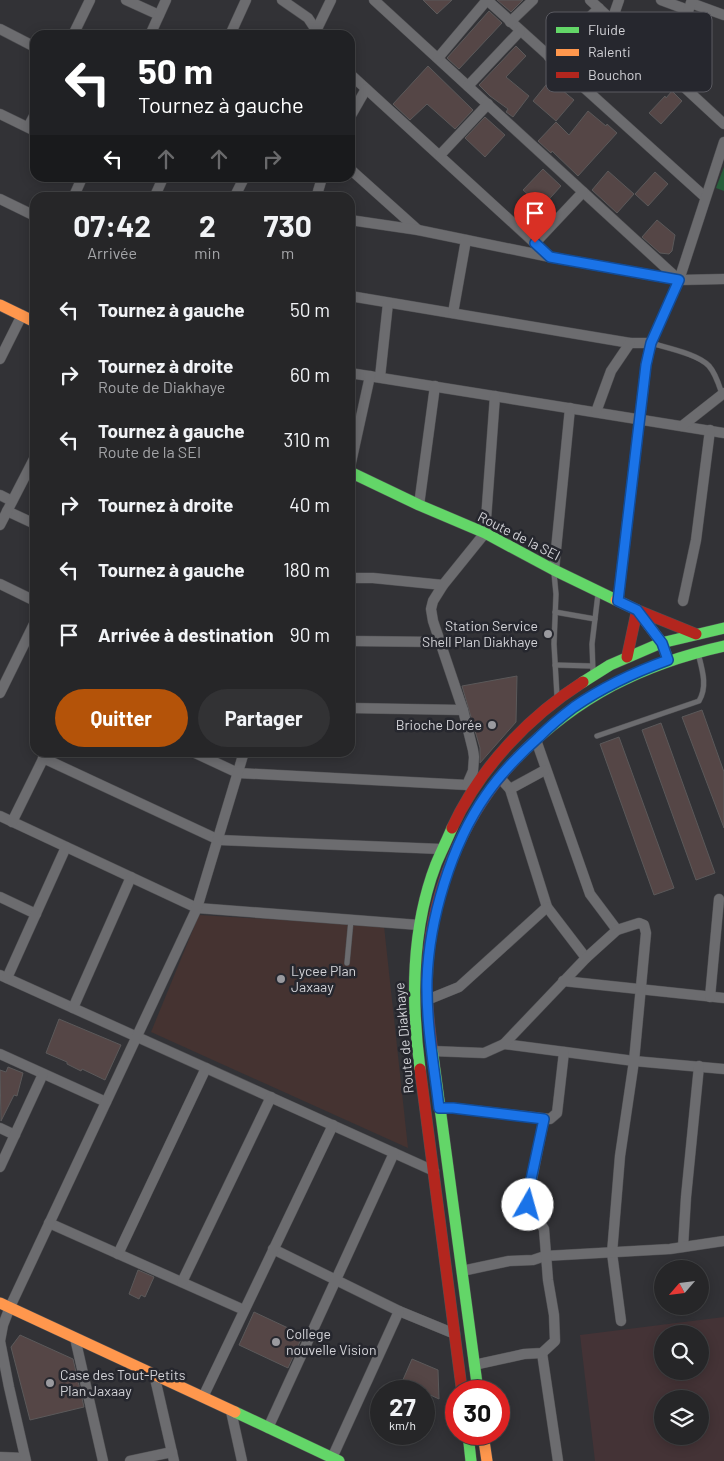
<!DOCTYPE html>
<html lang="fr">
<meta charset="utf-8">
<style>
:root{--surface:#262628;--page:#323234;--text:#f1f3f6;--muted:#a4a5a8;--line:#424345;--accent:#b45309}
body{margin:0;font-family:Barlow,sans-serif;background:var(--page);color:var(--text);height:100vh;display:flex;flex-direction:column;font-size:19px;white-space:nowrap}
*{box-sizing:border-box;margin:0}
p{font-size:16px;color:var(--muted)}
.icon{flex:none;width:28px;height:28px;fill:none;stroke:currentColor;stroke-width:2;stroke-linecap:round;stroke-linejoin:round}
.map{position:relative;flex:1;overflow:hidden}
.drawer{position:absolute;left:30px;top:192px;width:325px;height:565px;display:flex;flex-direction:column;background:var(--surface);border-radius:15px;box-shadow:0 2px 12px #0003,0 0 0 1px var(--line)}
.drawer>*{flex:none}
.guide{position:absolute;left:30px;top:30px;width:325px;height:152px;border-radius:15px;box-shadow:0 2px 12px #0003,0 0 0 1px var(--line);background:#202124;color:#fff;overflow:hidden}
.needle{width:32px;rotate:242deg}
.controls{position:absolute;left:654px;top:1260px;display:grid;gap:10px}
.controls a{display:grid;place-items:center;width:55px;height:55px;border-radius:50%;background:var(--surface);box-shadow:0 2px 12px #0003,0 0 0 1px var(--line);font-size:25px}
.speed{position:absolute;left:370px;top:1380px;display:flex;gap:10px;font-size:25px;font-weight:700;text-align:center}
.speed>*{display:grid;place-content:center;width:65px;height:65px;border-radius:50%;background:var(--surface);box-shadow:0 2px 12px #0003,0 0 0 1px var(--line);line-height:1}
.speed small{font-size:12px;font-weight:400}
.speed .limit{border:8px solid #d22;background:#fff;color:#111}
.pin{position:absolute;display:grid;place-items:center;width:42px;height:42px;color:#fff;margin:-51px -21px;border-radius:50% 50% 50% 0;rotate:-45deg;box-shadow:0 0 5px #0007}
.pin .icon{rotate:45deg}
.me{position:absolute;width:55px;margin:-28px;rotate:7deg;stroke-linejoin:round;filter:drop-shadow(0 0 4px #0008)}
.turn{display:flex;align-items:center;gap:18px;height:105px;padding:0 25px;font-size:22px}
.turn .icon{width:65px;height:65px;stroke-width:2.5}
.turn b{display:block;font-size:35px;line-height:42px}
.lanes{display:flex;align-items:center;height:48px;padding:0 25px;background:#0003;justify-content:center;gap:25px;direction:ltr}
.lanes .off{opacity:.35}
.eta{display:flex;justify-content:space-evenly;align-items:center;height:85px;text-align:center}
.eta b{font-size:30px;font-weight:700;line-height:35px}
.action{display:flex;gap:10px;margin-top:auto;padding:10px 25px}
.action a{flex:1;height:58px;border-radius:30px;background:var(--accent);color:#fff;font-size:20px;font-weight:700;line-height:58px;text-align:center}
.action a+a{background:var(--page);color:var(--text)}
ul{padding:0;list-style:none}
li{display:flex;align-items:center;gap:15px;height:65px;padding:0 25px}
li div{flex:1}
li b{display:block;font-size:19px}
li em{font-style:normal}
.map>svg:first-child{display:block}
.industrial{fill:#443336;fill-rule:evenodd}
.education{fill:#453331}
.green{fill:#265e3a}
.building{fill:#554646;stroke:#5b595a}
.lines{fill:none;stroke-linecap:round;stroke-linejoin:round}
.lane-casing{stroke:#4f4f52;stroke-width:6}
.street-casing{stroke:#4f4f52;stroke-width:11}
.fast-casing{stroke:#4f4f52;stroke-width:12}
.slow-casing{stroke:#4f4f52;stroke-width:12}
.jam-casing{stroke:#4f4f52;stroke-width:12}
.lane{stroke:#6c6c6f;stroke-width:5}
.street{stroke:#6c6c6f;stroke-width:10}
.fast{stroke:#63d668;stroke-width:11}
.slow{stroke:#ff974d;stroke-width:11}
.jam{stroke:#b3261e;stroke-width:11}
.route-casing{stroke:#114b97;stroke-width:12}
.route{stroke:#1a73e8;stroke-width:9}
.poi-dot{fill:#9a9a9f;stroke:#26272e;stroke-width:2}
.labels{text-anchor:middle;stroke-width:5;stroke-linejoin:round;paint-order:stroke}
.street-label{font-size:14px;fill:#d2d2d7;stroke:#26272e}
.poi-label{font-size:14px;fill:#d2d2d7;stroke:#26272e;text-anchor:start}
.key{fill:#26272e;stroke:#5a5a61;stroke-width:1}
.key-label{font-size:14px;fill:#d2d2d7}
</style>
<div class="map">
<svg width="724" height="1461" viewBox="0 0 724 1461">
<rect width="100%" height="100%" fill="#323236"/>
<path class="industrial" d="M724,1317v144h-129l-15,-126zM662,1334h38v37h-38zM662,1399h38v37h-38z"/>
<polygon class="education" points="199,915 384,926 408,1148 151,1032"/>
<polygon class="green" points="724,167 724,191 716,188"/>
<g class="building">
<polygon points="423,0 452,0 437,14"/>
<polygon points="497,0 523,0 511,12"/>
<polygon points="489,11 502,23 459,69 447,58"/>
<polygon points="516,46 526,56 506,77 529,96 513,117 506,112 508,109 490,96 479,85"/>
<polygon points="428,66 473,110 455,129 427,104 410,120 393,104"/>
<polygon points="550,80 574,100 556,121 533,101"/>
<polygon points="672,91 682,101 661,124 649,113 665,96 666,98"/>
<polygon points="588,111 606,126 607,124 617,133 578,176 552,151 551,153 538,141 556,122 569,135"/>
<polygon points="485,117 505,135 485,157 465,138"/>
<polygon points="543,169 561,186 542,207 523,190"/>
<polygon points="608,171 634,194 617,213 592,190"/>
<polygon points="655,172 668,184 648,206 635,194"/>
<polygon points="657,220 675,235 672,251 669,254 660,253 642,237"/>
<polygon points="517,676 516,722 480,763 480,748 462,686"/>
<polygon points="702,710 724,772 724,828 682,717"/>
<polygon points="661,723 715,873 696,880 642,730"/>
<polygon points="619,737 674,888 654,895 600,744"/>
<polygon points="59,1019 121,1045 105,1080 82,1069 81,1071 67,1064 67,1062 46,1053"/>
<polygon points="8,1067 23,1073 17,1096 14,1095 1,1121 0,1070 6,1072"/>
<polygon points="138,1270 154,1277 145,1297 141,1295 139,1299 129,1294"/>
<polygon points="254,1312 303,1335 288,1368 239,1345"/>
<polygon points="20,1335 73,1359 84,1407 30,1420 11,1347"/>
<polygon points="412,1359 438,1370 439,1399 402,1382"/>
</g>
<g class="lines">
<g class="lane-casing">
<g id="lane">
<path d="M651,343c16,5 47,11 58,23 7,8 10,19 13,28"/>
<polyline points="554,573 556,594 554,644 557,696"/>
<polyline points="555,612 595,619"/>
<polyline points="555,665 592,666"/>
<polyline points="593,672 592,644 598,594"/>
<path d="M597,736l102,-35c9,-15 3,-32 -1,-48"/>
<polyline points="347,963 351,920"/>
</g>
</g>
<g class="street-casing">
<g id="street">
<polyline points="126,0 159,15"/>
<polyline points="282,0 308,18 316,30"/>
<polyline points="374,0 679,280"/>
<polyline points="487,0 705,197"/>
<polyline points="590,0 724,124"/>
<polyline points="661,0 688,10"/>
<polyline points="691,3 724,15"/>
<polyline points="612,20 619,0"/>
<polyline points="510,22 533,0"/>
<polyline points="0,29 35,47"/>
<polyline points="73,35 90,0"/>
<polyline points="150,35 166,0"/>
<polyline points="230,35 246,0"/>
<polyline points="314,35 331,0"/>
<polyline points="549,57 599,8"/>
<polyline points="438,58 487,0"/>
<polyline points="667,71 692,0"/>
<polyline points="350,74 550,257"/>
<polyline points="468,86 520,31"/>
<polyline points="0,114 35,131"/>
<polyline points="350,117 366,89"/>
<polyline points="28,127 35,114"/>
<polyline points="440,155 488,104"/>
<polyline points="350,169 418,230"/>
<polyline points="73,198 82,178"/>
<polyline points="154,198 163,178"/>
<polyline points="234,198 244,178"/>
<polyline points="316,198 322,178"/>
<polyline points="0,199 35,216"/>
<polyline points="350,220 418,230 550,257 679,280 724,279"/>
<polyline points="535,243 583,192"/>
<polyline points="350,296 630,343 651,343"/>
<polyline points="453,313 466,240"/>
<polyline points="0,359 22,315"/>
<polyline points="350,373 724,433"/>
<polyline points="380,377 388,303"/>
<polyline points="596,412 611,371 630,343"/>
<polyline points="682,426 724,393"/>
<polyline points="350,467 370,376"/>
<polyline points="0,495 12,501"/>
<polyline points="419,505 435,386"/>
<polyline points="7,511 35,524"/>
<polyline points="0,525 35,457"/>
<polyline points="554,570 570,408"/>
<polyline points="350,578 373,578 443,585"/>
<polyline points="0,584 35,601"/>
<polyline points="618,601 646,365 651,343 679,280 724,142"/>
<polyline points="683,601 696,540 710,430"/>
<polyline points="350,641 440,642"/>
<polyline points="0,693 35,622"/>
<polyline points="350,708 463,710"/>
<polyline points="536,740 590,894 617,930"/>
<polyline points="193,752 238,773 467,785 471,788"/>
<polyline points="43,758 219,840 441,849"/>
<polyline points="499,777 510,789 547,907 586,958"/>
<polyline points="467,785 473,771 474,757 473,750 463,710 433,621 431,609 433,601 443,585 485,533 495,396"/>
<polyline points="510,789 545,770"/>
<polyline points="0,816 197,908 419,925"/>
<polyline points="12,822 46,753"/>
<polyline points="0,897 36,914"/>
<polyline points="0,975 434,1171"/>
<polyline points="7,978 66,847"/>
<polyline points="563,981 724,998"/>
<polyline points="710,997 719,899"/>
<polyline points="427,1000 459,987 547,907"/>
<polyline points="73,1008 131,877"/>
<polyline points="504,1044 634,1061 724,1069"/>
<polyline points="432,1051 484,1053 504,1044 586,958 617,930 639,923 644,925 646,933 634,1061 620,1156 612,1253 621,1321"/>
<polyline points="0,1054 106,1102"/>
<polyline points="439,1108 453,1108 550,1119 557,1113 564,1052"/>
<polyline points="0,1128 15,1135"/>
<polyline points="0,1167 43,1074"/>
<polyline points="49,1223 244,1310"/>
<polyline points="683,1247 686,1197 699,1066"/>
<polyline points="273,1249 399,1311 455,1334"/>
<polyline points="118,1254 206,1068"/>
<polyline points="462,1271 509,1261 533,1260 545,1256 670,1249 724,1241"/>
<polyline points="182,1282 271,1097"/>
<polyline points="75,1338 103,1461"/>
<polyline points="542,1353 558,1461"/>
<polyline points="474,1365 524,1354 542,1353 555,1341 554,1315 548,1280 544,1229 528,1205 531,1184 544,1119"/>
<polyline points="154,1374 174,1461"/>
<polyline points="203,1397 333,1125"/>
<polyline points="231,1411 242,1461"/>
<polyline points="268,1428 394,1153"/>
<polyline points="0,1457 25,1458"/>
<polyline points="332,1458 399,1311"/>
<polyline points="26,1461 9,1387 0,1341 3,1325 10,1307 197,908 244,752"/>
<polyline points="130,1461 172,1452"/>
</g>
</g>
<g class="fast-casing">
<g id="fast">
<polyline points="350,472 419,505 485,533 554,570 616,600"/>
<polyline points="583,682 610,665 661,643 724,628"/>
<path d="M518,757c59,-60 124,-93 206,-111"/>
<polyline points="432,1048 478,1391"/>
<path d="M420,1069c-9,-69 -9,-140 16,-205 5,-12 11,-24 16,-36"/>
<polyline points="235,1412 339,1461"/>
<polyline points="468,1434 471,1461"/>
</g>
</g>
<g class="slow-casing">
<g id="slow">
<polyline points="0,305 35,322"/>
<polyline points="616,600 637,610 662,643 668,660"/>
<polyline points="0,1303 235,1412"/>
<polyline points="483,1434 487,1461"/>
</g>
</g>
<g class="jam-casing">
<g id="jam">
<polyline points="627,657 637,610 696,634"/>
<path d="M452,828c27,-59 76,-111 131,-146"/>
<path d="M432,1048c-3,-23 -6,-46 -5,-69 2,-80 34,-164 91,-222"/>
<polyline points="420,1069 462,1391"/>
</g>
</g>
<use href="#lane" class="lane"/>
<use href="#street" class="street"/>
<use href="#fast" class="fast"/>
<use href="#slow" class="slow"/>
<use href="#jam" class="jam"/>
</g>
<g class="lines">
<g class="route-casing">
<path id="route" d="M528,1205l2,-21 14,-65 -91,-11h-14c-5,-42 -13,-85 -12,-128 2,-60 24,-135 59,-185 15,-22 34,-41 53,-58 11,-11 23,-21 35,-30 29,-20 61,-35 94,-47l-6,-17 -25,-33 -19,-9 28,-236 5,-22 28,-63 -129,-23 -15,-14"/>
</g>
<use href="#route" class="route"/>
</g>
<g class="poi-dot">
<circle cx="548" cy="634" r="5"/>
<circle cx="492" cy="725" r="5"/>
<circle cx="281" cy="979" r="5"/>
<circle cx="276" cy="1342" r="5"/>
<circle cx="50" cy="1383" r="5"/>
</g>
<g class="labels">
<g class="street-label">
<text transform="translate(519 536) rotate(27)" y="5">Route de la SEI</text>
<text transform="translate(404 1038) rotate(-95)" y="5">Route de Diakhaye</text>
</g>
<g class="poi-label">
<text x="538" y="631" text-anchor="end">Station Service<tspan x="538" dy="16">Shell Plan Diakhaye</tspan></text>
<text x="482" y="730" text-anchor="end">Brioche Dorée</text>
<text x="291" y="976">Lycee Plan<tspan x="291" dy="16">Jaxaay</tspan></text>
<text x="286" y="1339">College<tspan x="286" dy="16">nouvelle Vision</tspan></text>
<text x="60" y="1380">Case des Tout-Petits<tspan x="60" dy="16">Plan Jaxaay</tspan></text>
</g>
</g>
<rect x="546" y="12" width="166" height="80" rx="8" class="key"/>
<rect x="556" y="27" width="23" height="6" fill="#63d668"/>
<rect x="556" y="49" width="23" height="7" fill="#ff974d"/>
<rect x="556" y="72" width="23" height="6" fill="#b3261e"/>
<g class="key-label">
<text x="588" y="35">Fluide</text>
<text x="588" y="57">Ralenti</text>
<text x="588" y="80">Bouchon</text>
</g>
</svg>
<div class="controls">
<a><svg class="needle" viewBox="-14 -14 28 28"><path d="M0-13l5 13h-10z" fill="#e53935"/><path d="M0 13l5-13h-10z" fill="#a4a5a8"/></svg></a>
<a><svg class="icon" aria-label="search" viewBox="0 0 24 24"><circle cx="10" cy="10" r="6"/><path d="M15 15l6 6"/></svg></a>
<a><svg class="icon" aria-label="layers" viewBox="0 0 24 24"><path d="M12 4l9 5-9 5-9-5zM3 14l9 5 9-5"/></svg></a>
</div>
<div class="speed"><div>27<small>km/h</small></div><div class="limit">30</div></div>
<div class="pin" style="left:535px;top:243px;background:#d93025"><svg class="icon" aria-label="arrive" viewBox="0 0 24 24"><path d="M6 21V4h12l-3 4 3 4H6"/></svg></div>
<svg class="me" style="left:528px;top:1205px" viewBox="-20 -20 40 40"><circle r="19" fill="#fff"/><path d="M0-13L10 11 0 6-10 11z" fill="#1a73e8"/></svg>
<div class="guide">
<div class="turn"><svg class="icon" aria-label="left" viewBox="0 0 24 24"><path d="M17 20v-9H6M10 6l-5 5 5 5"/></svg><div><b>50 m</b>Tournez à gauche</div></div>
<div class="lanes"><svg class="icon" aria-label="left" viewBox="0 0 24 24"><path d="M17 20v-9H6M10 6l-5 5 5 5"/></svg><svg class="icon off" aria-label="ahead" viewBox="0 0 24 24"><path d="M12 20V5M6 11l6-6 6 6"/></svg><svg class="icon off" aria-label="ahead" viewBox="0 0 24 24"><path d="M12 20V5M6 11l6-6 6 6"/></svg><svg class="icon off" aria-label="right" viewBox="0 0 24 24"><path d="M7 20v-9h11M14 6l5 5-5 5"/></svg></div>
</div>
<section class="drawer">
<div class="eta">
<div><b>07:42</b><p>Arrivée</p></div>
<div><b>2</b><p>min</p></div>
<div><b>730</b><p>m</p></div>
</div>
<ul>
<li><svg class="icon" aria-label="left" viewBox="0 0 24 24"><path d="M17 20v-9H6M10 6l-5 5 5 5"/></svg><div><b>Tournez à gauche</b></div><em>50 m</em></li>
<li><svg class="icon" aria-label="right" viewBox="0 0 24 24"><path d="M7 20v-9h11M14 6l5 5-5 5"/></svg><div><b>Tournez à droite</b><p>Route de Diakhaye</p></div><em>60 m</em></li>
<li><svg class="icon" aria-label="left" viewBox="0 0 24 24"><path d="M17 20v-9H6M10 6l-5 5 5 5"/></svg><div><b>Tournez à gauche</b><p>Route de la SEI</p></div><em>310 m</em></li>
<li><svg class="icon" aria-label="right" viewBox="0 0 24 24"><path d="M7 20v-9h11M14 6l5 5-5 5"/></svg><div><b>Tournez à droite</b></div><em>40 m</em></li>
<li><svg class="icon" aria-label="left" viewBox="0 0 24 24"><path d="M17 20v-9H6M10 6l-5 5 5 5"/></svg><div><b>Tournez à gauche</b></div><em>180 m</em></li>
<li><svg class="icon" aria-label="arrive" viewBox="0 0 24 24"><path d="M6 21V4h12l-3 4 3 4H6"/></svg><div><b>Arrivée à destination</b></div><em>90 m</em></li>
</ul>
<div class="action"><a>Quitter</a><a>Partager</a></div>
</section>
</div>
